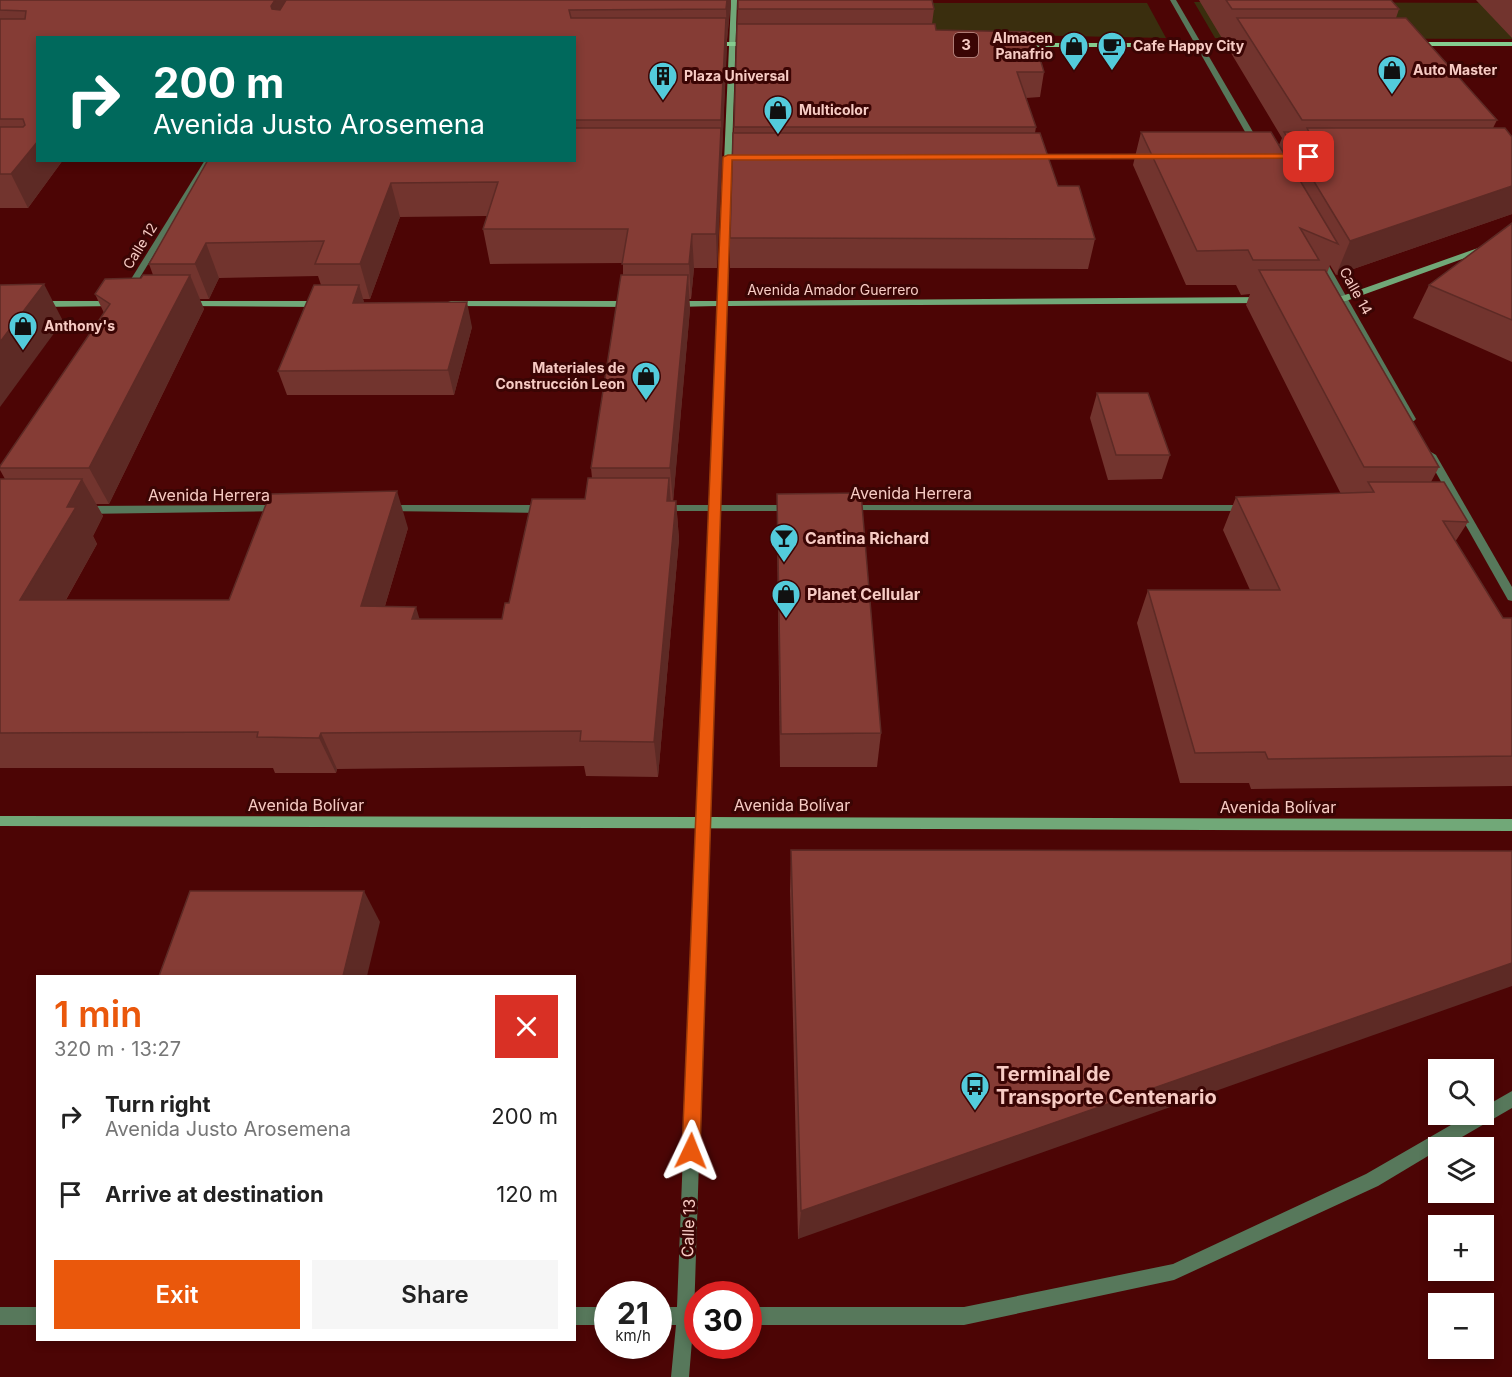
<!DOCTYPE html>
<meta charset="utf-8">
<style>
:root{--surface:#fff;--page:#f6f6f6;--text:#222;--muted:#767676;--accent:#ea580c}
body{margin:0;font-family:Inter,sans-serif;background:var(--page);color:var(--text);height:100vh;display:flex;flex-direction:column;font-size:22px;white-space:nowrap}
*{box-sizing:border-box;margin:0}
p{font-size:20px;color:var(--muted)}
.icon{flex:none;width:33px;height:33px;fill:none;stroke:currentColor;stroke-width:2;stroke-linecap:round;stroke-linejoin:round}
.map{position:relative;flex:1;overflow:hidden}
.details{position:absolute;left:36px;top:975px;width:540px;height:366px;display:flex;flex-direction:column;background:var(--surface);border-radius:0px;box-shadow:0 3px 9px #0003}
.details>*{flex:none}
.banner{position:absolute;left:36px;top:36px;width:540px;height:126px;border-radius:0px;box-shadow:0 3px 9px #0003;background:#00695c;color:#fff;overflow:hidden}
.buttons{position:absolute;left:1428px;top:1059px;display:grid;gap:12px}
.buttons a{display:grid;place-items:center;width:66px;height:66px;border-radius:0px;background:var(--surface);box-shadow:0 3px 9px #0003;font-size:30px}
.speed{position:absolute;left:594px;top:1281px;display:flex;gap:12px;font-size:30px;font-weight:700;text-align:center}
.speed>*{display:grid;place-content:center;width:78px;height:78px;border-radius:50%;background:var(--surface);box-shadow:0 3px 9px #0003;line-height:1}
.speed small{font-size:15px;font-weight:400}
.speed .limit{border:9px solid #d22;background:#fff;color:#111}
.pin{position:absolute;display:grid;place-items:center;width:51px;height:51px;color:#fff;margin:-26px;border-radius:12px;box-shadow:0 3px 9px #0006}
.me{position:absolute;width:66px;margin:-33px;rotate:2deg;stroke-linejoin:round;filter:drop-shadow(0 0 4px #0008)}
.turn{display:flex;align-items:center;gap:21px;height:126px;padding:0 18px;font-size:27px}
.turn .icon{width:78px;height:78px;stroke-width:2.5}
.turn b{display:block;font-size:42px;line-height:51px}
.round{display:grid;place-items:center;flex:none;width:63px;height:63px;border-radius:0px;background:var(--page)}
.head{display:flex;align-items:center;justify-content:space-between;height:102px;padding:0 18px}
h1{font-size:36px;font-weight:600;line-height:45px;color:var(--accent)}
.primary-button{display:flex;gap:12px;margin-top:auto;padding:12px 18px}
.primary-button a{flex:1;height:69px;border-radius:0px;background:var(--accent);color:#fff;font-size:24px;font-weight:600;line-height:69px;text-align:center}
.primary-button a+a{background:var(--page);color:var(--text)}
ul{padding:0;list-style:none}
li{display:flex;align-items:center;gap:18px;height:78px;padding:0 18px}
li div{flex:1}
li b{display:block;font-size:22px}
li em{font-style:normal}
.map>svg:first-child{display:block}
.green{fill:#3a2e0e}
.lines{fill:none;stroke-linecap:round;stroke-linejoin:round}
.lane{fill:#57785b;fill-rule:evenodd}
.street{fill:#57785b;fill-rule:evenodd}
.secondary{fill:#71a878;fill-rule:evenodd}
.primary{fill:#85cc8f;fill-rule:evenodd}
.wall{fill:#72342e;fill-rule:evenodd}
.shaded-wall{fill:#5d2a25}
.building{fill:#853c35;stroke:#5d2a25;stroke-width:1.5}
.route{fill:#ea580c;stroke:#983908;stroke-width:1.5}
.labels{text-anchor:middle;stroke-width:6;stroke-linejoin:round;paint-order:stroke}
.far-poi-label{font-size:14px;font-weight:bold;fill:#f7cbc4;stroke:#3a0504;text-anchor:start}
.far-street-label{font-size:14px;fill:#f7cbc4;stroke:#3a0504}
.shield{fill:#3a0504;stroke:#be908a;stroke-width:1.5}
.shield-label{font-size:15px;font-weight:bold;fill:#f7cbc4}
.street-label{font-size:16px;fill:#f7cbc4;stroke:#3a0504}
.poi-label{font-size:16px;font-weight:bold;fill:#f7cbc4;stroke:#3a0504;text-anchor:start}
.near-poi-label{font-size:20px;font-weight:bold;fill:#f7cbc4;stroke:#3a0504;text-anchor:start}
</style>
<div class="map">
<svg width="1512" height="1377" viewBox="0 0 1512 1377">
<rect width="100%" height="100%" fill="#4c0505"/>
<g class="green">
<polygon points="1194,2 1512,3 1512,39 1215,38"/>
<polygon points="758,3 1147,3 1166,38 973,34 758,39"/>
</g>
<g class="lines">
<polygon class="lane" points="1512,1091 1512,1108 1443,1148 1438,1148 1438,1150 1378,1186 1174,1280 964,1325 748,1325 748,1307 964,1307 1173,1264 1366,1174 1470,1114 1484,1114 1484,1107"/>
<g class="street">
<polygon points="1170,0 1176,0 1260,144 1259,146 1252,144"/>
<polygon points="1029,155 1149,155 1153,157 1149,159 1029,159"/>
<polygon points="205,160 212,160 131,292 124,294 123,292"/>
<polygon points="1321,256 1325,259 1416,419 1414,421 1408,421 1406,419 1317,259"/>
<polygon points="1431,452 1436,455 1512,587 1512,601 1508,600 1426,455"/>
<polygon points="278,505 283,509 282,511 83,514 78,510 83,506"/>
<polygon points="386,505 545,505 550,509 545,513 382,511 381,509"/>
<polygon points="662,505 791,505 796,508 791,511 658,511 657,509 658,507"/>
<polygon points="848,505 1247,505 1252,508 1247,511 844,510 843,508 844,506"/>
<polygon points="703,816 708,818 710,822 694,1316 689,1377 671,1377 676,1325 658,1325 658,1307 677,1307 696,822 698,818"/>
<rect x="0" y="1307" width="38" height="18"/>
<rect x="574" y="1307" width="34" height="18"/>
</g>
<g class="secondary">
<polygon points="731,0 737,0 727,301 1265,297 1269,300 1265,303 727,306 710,817 1512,819 1512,831 0,826 0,816 697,817 718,306 673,307 669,304 673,301 718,301"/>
<polygon points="1512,236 1512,241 1346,301 1327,302 1323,299 1327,296 1342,296"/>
<polygon points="116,301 120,304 119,306 37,307 33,304 37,301"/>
<polygon points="187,301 320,301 324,304 320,307 184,306 183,304"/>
<polygon points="451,301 632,301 636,304 632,307 448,306 448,302"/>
</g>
<g class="primary">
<polygon points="706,42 757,42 761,44 757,46 703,46 702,44"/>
<rect x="1408" y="42" width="104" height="4"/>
<polygon points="1012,43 1249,43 1253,45 1249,47 1012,47"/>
</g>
</g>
<g class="wall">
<path d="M0,0h731l-4,40 -10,228h-23l-3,31h-2l1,10 -17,192h3l3,38 -21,238 -72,-1 -2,-10 -247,3 -1,4h-61l-2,-5h-273v-289h5l-5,-9v-4l104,-153 -9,-19 58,-19 -4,-11 59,-104h366v-122h-536v122h25l-35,48h-28zM487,216l-4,13 7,35 133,-1v12l-32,193 1,10 -7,21 -76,104 -7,16h-82l-35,-13 23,-78 -179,72h-163l31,-56 -4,-8 10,-20 -7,-12h13l95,-195 -5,-10h10l10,-21 99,-2 3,9 -43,86 9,24h167l18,-68 -108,-24 -1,-4h7l30,-82z"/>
<polygon points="738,0 934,9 932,24 936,30 1044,72 1040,97 1026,98 1036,127 1035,133 1058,186 1095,239 1088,269 730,268 730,238"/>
<polygon points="1199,0 1391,0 1399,9 1396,18 1497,120 1493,128 1512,137 1512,214 1336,275 1330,265 1327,273 1439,467 1431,482 1468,522 1455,542 1503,618 1512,618 1512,786 1251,789 1249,783 1180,783 1137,623 1148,590 1250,590 1223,530 1236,497 1341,494 1246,305 1250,294 1241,295 1236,285 1186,285 1133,165 1141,132 1279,145 1282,138 1228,48 1230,40 1223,40"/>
<polygon points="1476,0 1512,0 1512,38"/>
<polygon points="1512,223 1512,362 1413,318 1429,285"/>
<polygon points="1097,393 1170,455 1162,479 1108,480 1090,418"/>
<polygon points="777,494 881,733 877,767 780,767 777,529"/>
<polygon points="791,850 1512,851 798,1239 790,891"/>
</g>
<g class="shaded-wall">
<polygon points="275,0 302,0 280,37 271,6"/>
<polygon points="727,0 731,0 727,40 726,9"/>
<polygon points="726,18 727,48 722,153 721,120"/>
<polygon points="721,128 722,161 717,268 716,234"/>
<polygon points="38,141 38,160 63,160 28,208 11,174"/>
<polygon points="391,183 400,217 370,299 360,264"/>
<polygon points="1512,186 1512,214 1336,275 1350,241"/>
<polygon points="692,234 694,268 691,299 689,264"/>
<polygon points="206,243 219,278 209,299 195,264"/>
<polygon points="190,275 204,309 109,504 89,468"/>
<polygon points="688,275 690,309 673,503 670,468"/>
<polygon points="44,284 63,321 0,407 0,342"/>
<polygon points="359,285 366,309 353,303"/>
<polygon points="467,302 472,327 454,395 448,370"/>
<polygon points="669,478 672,515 667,501"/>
<polygon points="82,479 103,516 93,536 97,544 45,637 20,600"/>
<polygon points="397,491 408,528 374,643 361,606"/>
<polygon points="676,501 679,539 658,777 654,742"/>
<polygon points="416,607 427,644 412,619"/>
<polygon points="321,733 337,769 336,773 319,738"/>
<polygon points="364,891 380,922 367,976 343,976"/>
<polygon points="1512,963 1512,986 798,1239 801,1211"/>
</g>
<g class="building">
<polygon points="0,0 275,0 271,6 272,9 280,10 286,0 727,0 726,9 569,10 571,18 726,18 721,120 574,120 574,38 38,38 38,141 11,174 0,174 0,127 23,127 25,125 23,119 0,119 0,19 25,19 26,11 0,10"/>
<polygon points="738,0 932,0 934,9 738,9"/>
<polygon points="1226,0 1391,0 1399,9 1232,9"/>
<polygon points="1237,18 1406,18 1497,120 1302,120"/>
<polygon points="737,24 935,24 936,30 1032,32 1044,72 1017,72 1036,127 734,127"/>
<polygon points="574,128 721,128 716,234 692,234 689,264 622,264 628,229 483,229 498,182 391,183 360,264 315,264 324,241 206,243 195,264 149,264 208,160 574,160"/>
<polygon points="1307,128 1505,128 1512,137 1512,186 1350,241 1284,132 1309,132"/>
<polygon points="1141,132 1271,132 1338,244 1300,228 1319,260 1253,260 1248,250 1197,251"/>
<polygon points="733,133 1040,133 1058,186 1079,186 1095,239 730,238"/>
<polygon points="1512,223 1512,320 1429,285"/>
<polygon points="1259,270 1325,270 1439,467 1364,467"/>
<polygon points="143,275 190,275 89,468 0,468 0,466 110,304 95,294 105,279 141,278"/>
<polygon points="621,275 688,275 670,468 591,468"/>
<polygon points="44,284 0,342 0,285"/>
<polygon points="314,285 359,285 353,303 467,302 448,370 278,371"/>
<polygon points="1097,393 1148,393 1170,455 1116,455"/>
<polygon points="588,478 669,478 667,501 676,501 654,742 580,741 581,731 321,733 319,738 257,737 258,732 0,733 0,479 82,479 67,507 76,507 20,600 229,600 270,494 397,491 361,606 416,607 412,619 502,619 505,603 509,603 532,499 585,499"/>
<polygon points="1368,482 1444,482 1468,522 1443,521 1503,618 1512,618 1512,756 1268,759 1265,752 1195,753 1148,590 1280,590 1236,497 1374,492"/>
<polygon points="861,493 881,733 781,734 777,494"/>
<polygon points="791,850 1512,851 1512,963 801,1211"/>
<polygon points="190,891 364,891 343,976 159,976"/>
</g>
<polygon class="route" points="1309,154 1312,158 732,160 700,1151 697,1157 691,1160 685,1157 682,1151 723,157 728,155"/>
<defs>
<g id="shop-pin" transform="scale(1.5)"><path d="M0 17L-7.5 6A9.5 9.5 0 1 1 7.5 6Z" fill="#53cbdb" stroke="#3a0504"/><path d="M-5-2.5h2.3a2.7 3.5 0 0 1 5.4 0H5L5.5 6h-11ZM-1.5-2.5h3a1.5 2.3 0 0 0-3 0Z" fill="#111"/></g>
<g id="cafe-pin" transform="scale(1.5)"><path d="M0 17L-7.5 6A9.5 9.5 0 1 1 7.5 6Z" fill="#53cbdb" stroke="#3a0504"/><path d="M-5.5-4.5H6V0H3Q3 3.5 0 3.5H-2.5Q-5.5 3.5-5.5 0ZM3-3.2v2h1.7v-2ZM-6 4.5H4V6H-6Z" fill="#111"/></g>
<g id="building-pin" transform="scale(1.5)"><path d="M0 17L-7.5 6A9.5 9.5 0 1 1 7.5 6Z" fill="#53cbdb" stroke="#3a0504"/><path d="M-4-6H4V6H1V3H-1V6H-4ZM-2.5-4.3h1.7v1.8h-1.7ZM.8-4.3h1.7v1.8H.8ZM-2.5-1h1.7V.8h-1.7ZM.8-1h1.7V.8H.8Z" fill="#111"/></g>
<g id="bar-pin" transform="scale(1.5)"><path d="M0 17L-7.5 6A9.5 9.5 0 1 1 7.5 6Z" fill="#53cbdb" stroke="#3a0504"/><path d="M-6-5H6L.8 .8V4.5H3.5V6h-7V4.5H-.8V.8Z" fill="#111"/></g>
<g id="bus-pin" transform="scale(1.5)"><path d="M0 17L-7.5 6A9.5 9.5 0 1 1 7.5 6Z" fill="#53cbdb" stroke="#3a0504"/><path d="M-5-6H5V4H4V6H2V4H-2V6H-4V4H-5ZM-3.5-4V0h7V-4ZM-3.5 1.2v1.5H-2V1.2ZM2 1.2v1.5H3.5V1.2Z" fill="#111"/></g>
</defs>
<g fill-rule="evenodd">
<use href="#shop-pin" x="1074" y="46"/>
<use href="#cafe-pin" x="1112" y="46"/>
<use href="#shop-pin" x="1392" y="70"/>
<use href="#building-pin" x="663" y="76"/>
<use href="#shop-pin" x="778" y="110"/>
<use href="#shop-pin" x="23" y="326"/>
<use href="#shop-pin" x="646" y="376"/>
<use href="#bar-pin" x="784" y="538"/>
<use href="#shop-pin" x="786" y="594"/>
<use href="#bus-pin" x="975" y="1086"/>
</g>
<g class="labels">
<g class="far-poi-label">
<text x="1053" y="43" text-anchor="end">Almacen<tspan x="1053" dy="16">Panafrio</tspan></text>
<text x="1133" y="51">Cafe Happy City</text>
<text x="1413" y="75">Auto Master</text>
<text x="684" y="81">Plaza Universal</text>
<text x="799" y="115">Multicolor</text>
<text x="44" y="331">Anthony's</text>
<text x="625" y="373" text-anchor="end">Materiales de<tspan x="625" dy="16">Construcción Leon</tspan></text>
</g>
<g class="far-street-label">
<text transform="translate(140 246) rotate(-58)" y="5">Calle 12</text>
<text x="833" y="295">Avenida Amador Guerrero</text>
<text transform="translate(1356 291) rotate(61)" y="5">Calle 14</text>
</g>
<rect class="shield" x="954" y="33" width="24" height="24" rx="4.5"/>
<g class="shield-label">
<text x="966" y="50">3</text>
</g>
<g class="street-label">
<text x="911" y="499">Avenida Herrera</text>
<text x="209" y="501">Avenida Herrera</text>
<text x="306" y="811">Avenida Bolívar</text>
<text x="792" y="811">Avenida Bolívar</text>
<text x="1278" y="813">Avenida Bolívar</text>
<text transform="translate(688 1228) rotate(-88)" y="6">Calle 13</text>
</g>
<g class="poi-label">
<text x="805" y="544">Cantina Richard</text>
<text x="807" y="600">Planet Cellular</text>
</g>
<g class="near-poi-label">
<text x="996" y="1081">Terminal de<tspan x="996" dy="23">Transporte Centenario</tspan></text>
</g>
</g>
</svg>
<div class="buttons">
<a><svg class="icon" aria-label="search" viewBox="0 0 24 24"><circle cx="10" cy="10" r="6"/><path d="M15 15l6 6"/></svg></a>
<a><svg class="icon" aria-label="layers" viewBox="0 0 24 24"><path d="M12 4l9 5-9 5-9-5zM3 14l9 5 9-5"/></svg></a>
<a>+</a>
<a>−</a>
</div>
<div class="speed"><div>21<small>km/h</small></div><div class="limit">30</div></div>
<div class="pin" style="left:1309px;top:157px;background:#d93025"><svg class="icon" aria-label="arrive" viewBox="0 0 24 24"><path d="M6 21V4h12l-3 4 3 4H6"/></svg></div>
<svg class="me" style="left:691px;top:1151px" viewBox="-20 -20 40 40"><path d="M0-17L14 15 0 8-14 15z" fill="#ea580c" stroke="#fff" stroke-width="4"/></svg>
<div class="banner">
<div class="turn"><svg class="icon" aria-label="right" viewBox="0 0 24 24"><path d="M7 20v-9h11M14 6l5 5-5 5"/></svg><div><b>200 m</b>Avenida Justo Arosemena</div></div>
</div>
<section class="details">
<div class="head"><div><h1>1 min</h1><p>320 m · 13:27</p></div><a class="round" style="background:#d93025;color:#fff"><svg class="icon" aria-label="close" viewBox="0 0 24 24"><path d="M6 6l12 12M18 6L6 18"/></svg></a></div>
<ul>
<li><svg class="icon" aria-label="right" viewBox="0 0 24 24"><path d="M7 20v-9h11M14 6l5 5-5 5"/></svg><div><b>Turn right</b><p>Avenida Justo Arosemena</p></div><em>200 m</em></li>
<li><svg class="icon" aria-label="arrive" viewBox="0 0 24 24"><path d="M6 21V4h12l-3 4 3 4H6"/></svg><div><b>Arrive at destination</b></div><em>120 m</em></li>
</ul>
<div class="primary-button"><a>Exit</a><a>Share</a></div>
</section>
</div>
